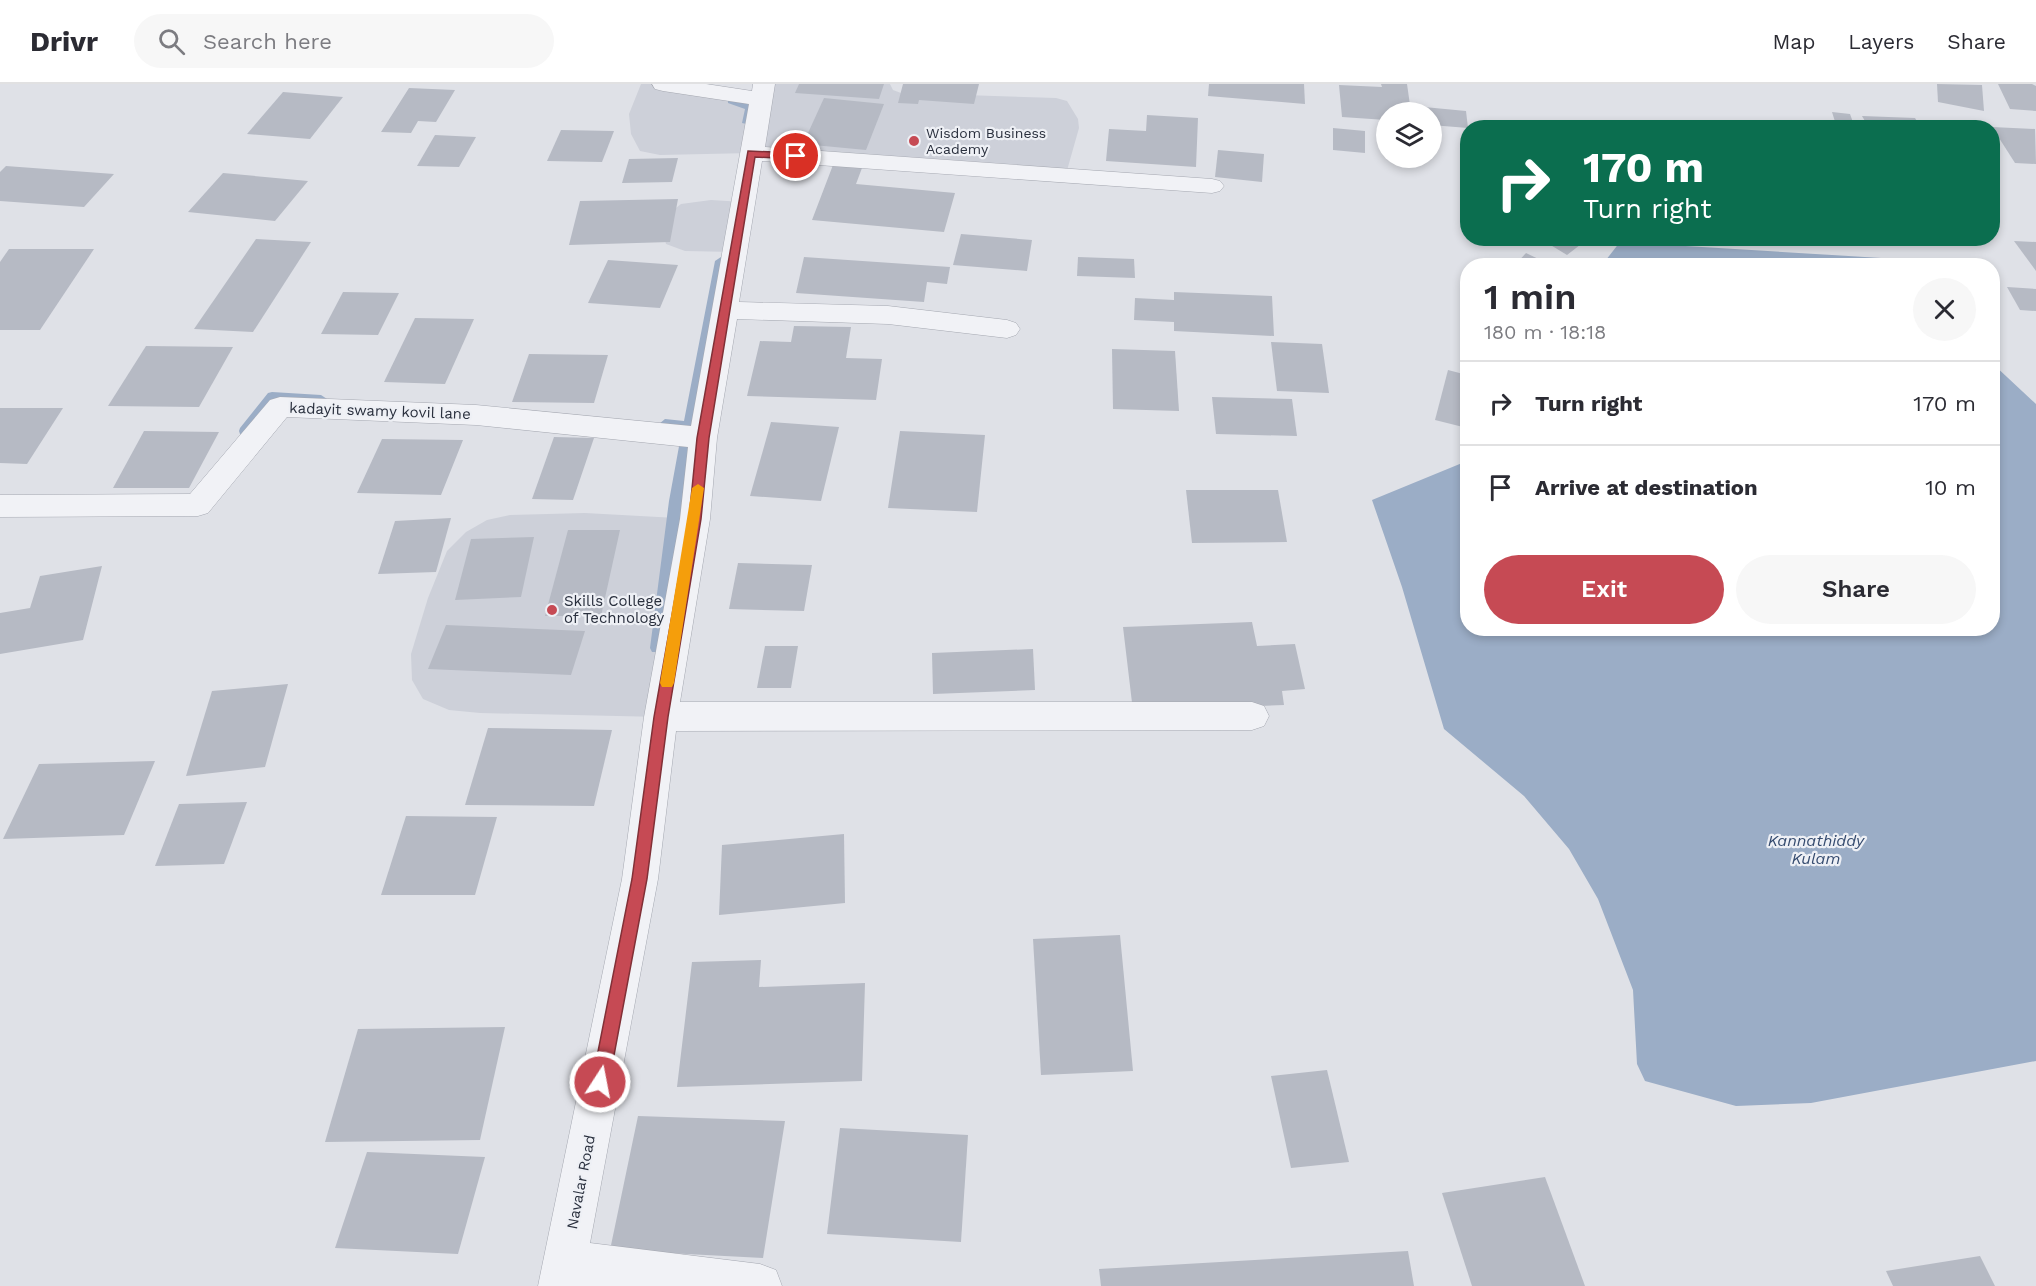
<!DOCTYPE html>
<meta charset="utf-8">
<style>
:root{--surface:#fff;--page:#f7f7f7;--text:#2b2b33;--muted:#7c7c81;--line:#e1e1e2;--accent:#c64a54}
body{margin:0;font-family:"Work Sans",sans-serif;background:var(--page);color:var(--text);height:100vh;display:flex;flex-direction:column;font-size:22px;white-space:nowrap}
*{box-sizing:border-box;margin:0}
p{font-size:20px;color:var(--muted)}
.icon{flex:none;width:33px;height:33px;fill:none;stroke:currentColor;stroke-width:2;stroke-linecap:round;stroke-linejoin:round}
.map{position:relative;flex:1;overflow:hidden}
.drawer{position:absolute;left:1460px;top:174px;width:540px;height:378px;display:flex;flex-direction:column;background:var(--surface);border-radius:24px;box-shadow:0 3px 9px #0003}
.drawer>*{flex:none}
.guide{position:absolute;left:1460px;top:36px;width:540px;height:126px;border-radius:24px;box-shadow:0 3px 9px #0003;background:#0b6e4f;color:#fff;overflow:hidden}
.buttons{position:absolute;left:1376px;top:18px;display:grid;gap:12px}
.buttons a{display:grid;place-items:center;width:66px;height:66px;border-radius:50%;background:var(--surface);box-shadow:0 3px 9px #0003;font-size:30px}
.pin{position:absolute;display:grid;place-items:center;width:51px;height:51px;color:#fff;margin:-26px;border:3px solid #fff;border-radius:50%;box-shadow:0 2px 6px #0007}
.me{position:absolute;width:66px;margin:-33px;rotate:11deg;stroke-linejoin:round;filter:drop-shadow(0 0 4px #0008)}
.turn{display:flex;align-items:center;gap:21px;height:126px;padding:0 24px;font-size:27px}
.turn .icon{width:78px;height:78px;stroke-width:2.5}
.turn b{display:block;font-size:42px;line-height:51px}
.round{display:grid;place-items:center;flex:none;width:63px;height:63px;border-radius:32px;background:var(--page)}
.headline{display:flex;align-items:center;justify-content:space-between;height:102px;padding:0 24px}
h1{font-size:36px;font-weight:600;line-height:45px}
.cta{display:flex;gap:12px;margin-top:auto;padding:12px 24px}
.cta a{flex:1;height:69px;border-radius:36px;background:var(--accent);color:#fff;font-size:24px;font-weight:600;line-height:69px;text-align:center}
.cta a+a{background:var(--page);color:var(--text)}
ul{padding:0;list-style:none}
li{display:flex;align-items:center;gap:18px;height:84px;padding:0 24px;border-top:2px solid var(--line)}
li div{flex:1}
li b{display:block;font-size:22px}
li em{font-style:normal}
header{display:flex;align-items:center;gap:36px;box-sizing:border-box;height:84px;padding:0 30px;background:var(--surface);border-bottom:2px solid var(--line)}
header strong{font-size:28px}
nav{display:flex;gap:33px;margin-inline-start:auto;font-size:21px}
.search{width:420px;height:54px;background:var(--page);display:flex;align-items:center;gap:15px;box-sizing:border-box;padding:0 21px;border-radius:33px;color:var(--muted);font-size:22px}
.map>svg:first-child{display:block}
.built{fill:#cdd0d9}
.water{fill:#9badc6}
.lines{fill:none;stroke-linecap:round;stroke-linejoin:round}
.stream{fill:#9badc6;fill-rule:evenodd}
.building{fill:#b6bac4}
.minor-casing{stroke:#a5a8b1;stroke-width:1}
.minor{fill:#f1f2f6;fill-rule:evenodd}
.route{fill:#c64a54;stroke:#813037;stroke-width:1.5}
.slow{fill:#f59e0b}
.poi-dot{fill:#c64a54;stroke:#eef0f5;stroke-width:2}
.labels{text-anchor:middle;stroke-width:4.5;stroke-linejoin:round;paint-order:stroke}
.far-poi-label{font-size:14px;fill:#292f3d;stroke:#eef0f5;text-anchor:start}
.street-label{font-size:15px;fill:#292f3d;stroke:#eef0f5}
.poi-label{font-size:15px;fill:#292f3d;stroke:#eef0f5;text-anchor:start}
.water-label{font-size:16px;font-style:italic;fill:#354b6f;stroke:#eef0f5}
</style>
<header>
<strong>Drivr</strong>
<div class="search"><svg class="icon" aria-label="search" viewBox="0 0 24 24"><circle cx="10" cy="10" r="6"/><path d="M15 15l6 6"/></svg>Search here</div>
<nav><a>Map</a><a>Layers</a><a>Share</a></nav>
</header>
<div class="map">
<svg width="2036" height="1202" viewBox="0 0 2036 1202">
<rect width="100%" height="100%" fill="#dfe1e7"/>
<g class="built">
<polygon points="641,0 663,0 760,15 764,0 890,0 893,6 901,9 1056,14 1067,17 1078,35 1079,44 1066,90 751,69 660,71 640,67 631,50 629,30"/>
<polygon points="711,116 743,118 735,168 685,167 666,160 664,151 671,128 681,120"/>
<polygon points="585,429 695,435 661,633 480,629 449,626 423,615 412,596 411,570 428,514 447,467 466,448 487,436 510,431"/>
</g>
<g class="water">
<polygon points="1620,158 1930,177 1933,181 1602,181"/>
<polygon points="1992,279 2036,320 2036,977 1811,1019 1736,1022 1645,997 1637,980 1633,906 1598,815 1569,765 1524,712 1444,645 1402,503 1372,416 1467,377 1467,544 1992,544"/>
</g>
<g class="lines">
<g class="stream">
<polygon points="732,14 755,23 751,41 742,39 745,25 728,19 728,15"/>
<polygon points="721,173 727,177 695,343 664,564 662,568 652,568 650,564 669,417 682,346 665,345 659,340 665,335 684,337 715,177"/>
<polygon points="272,308 321,311 327,315 321,319 275,317 250,350 240,350 239,347 240,344 268,309"/>
</g>
</g>
<g class="building">
<polygon points="799,0 884,0 879,15 795,9"/>
<polygon points="903,0 979,0 974,20 919,16 918,20 898,19"/>
<polygon points="1209,0 1304,0 1305,20 1208,12"/>
<polygon points="1381,0 1407,0 1411,28 1386,28 1386,36 1342,33 1339,1 1382,3"/>
<polygon points="1937,0 1982,1 1984,27 1938,18"/>
<polygon points="1998,0 2032,0 2036,2 2036,27 2010,25"/>
<polygon points="409,4 455,6 436,38 418,37 411,49 381,48"/>
<polygon points="283,8 343,13 310,55 247,50"/>
<polygon points="824,14 884,20 866,66 803,60"/>
<polygon points="1424,23 1466,27 1468,44 1431,41 1431,28 1424,28"/>
<polygon points="1832,28 1850,30 1855,44 1837,44"/>
<polygon points="1147,31 1198,34 1196,83 1106,77 1109,45 1146,47"/>
<polygon points="1862,32 1915,34 1921,44 1869,44"/>
<polygon points="1992,43 2035,45 2036,80 2015,79"/>
<polygon points="1333,44 1365,47 1365,69 1333,66"/>
<polygon points="561,46 614,47 602,78 547,77"/>
<polygon points="435,51 476,53 459,83 417,82"/>
<polygon points="1218,66 1264,70 1262,98 1215,93"/>
<polygon points="678,74 672,98 622,99 629,75"/>
<polygon points="833,81 862,84 856,100 955,109 944,148 812,136"/>
<polygon points="6,82 114,90 84,123 0,117 0,88"/>
<polygon points="223,89 308,97 275,137 188,128"/>
<polygon points="678,115 670,158 569,161 580,117"/>
<polygon points="961,150 1032,156 1027,187 953,181"/>
<polygon points="1539,154 1589,154 1567,171"/>
<polygon points="1697,154 1751,154 1754,161 1698,158"/>
<polygon points="256,155 311,158 253,248 194,245"/>
<polygon points="2014,157 2036,158 2036,187"/>
<polygon points="9,165 94,165 40,246 0,246 0,178"/>
<polygon points="1526,169 1553,182 1514,182"/>
<polygon points="804,173 950,183 947,200 927,198 924,218 796,209"/>
<polygon points="1078,173 1134,175 1135,194 1077,192"/>
<polygon points="608,176 678,181 660,224 588,219"/>
<polygon points="2007,203 2036,205 2036,227 2020,226"/>
<polygon points="343,208 399,209 378,251 321,250"/>
<polygon points="1174,208 1272,212 1274,252 1174,247 1174,238 1134,236 1135,214 1174,216"/>
<polygon points="415,234 474,235 445,300 384,298"/>
<polygon points="794,242 851,243 846,274 882,275 876,316 747,312 760,257 791,258"/>
<polygon points="1271,258 1322,260 1329,309 1277,307"/>
<polygon points="1463,260 1467,260 1467,288 1460,286"/>
<polygon points="146,262 233,263 199,323 108,322"/>
<polygon points="1112,265 1175,267 1179,327 1113,325"/>
<polygon points="529,270 608,271 594,319 512,318"/>
<polygon points="1448,286 1467,291 1467,344 1435,336"/>
<polygon points="1212,313 1292,315 1297,352 1216,350"/>
<polygon points="0,324 63,324 27,380 0,379"/>
<polygon points="771,338 839,343 821,417 750,412"/>
<polygon points="144,347 219,348 189,404 113,404"/>
<polygon points="900,347 985,351 977,428 888,424"/>
<polygon points="554,353 594,354 573,416 532,415"/>
<polygon points="382,355 463,356 441,411 357,409"/>
<polygon points="1186,406 1278,406 1287,458 1192,459"/>
<polygon points="451,434 436,488 378,490 395,437"/>
<polygon points="568,446 620,446 601,532 545,532"/>
<polygon points="534,453 521,513 455,516 471,455"/>
<polygon points="738,479 812,481 804,527 729,525"/>
<polygon points="102,482 83,556 0,570 0,529 30,524 40,492"/>
<polygon points="1252,538 1257,562 1295,560 1305,605 1282,607 1284,621 1133,627 1123,543"/>
<polygon points="446,541 585,547 571,591 428,585"/>
<polygon points="765,562 798,562 791,604 757,604"/>
<polygon points="1033,565 1035,606 933,610 932,569"/>
<polygon points="288,600 265,683 186,692 212,607"/>
<polygon points="488,644 612,646 594,722 465,721"/>
<polygon points="155,677 124,751 3,755 39,680"/>
<polygon points="247,718 224,780 155,782 179,720"/>
<polygon points="406,732 497,733 475,811 381,811"/>
<polygon points="844,750 845,819 719,831 722,761"/>
<polygon points="1120,851 1133,987 1041,991 1033,855"/>
<polygon points="761,876 759,903 865,899 862,997 677,1003 692,878"/>
<polygon points="505,943 480,1056 325,1058 358,945"/>
<polygon points="1327,986 1349,1078 1291,1084 1271,992"/>
<polygon points="638,1032 785,1037 763,1174 610,1166"/>
<polygon points="840,1044 968,1051 961,1158 827,1150"/>
<polygon points="367,1068 485,1073 458,1170 335,1164"/>
<polygon points="1545,1093 1585,1202 1472,1202 1442,1109"/>
<polygon points="1408,1167 1414,1202 1101,1202 1099,1185"/>
<polygon points="1980,1172 1995,1202 1893,1202 1886,1187"/>
</g>
<g class="lines">
<g class="minor-casing">
<polygon id="minor" points="652,0 706,0 752,7 753,0 775,0 765,63 1212,95 1220,97 1224,102 1220,107 1212,109 762,77 739,218 888,222 1007,236 1016,239 1020,245 1016,251 1007,254 888,240 737,235 717,354 710,435 680,618 1252,618 1264,622 1269,632 1264,642 1252,646 676,647 658,795 590,1159 760,1180 776,1186 782,1202 538,1202 622,795 644,633 680,435 688,363 476,341 287,333 208,429 198,432 0,433 0,411 190,410 270,316 280,313 476,321 691,342 749,20 663,7 655,5"/>
</g>
<use href="#minor" class="minor"/>
</g>
<polygon class="route" points="748,67 796,69 801,72 796,75 755,73 709,354 701,435 668,633 647,795 609,998 606,1004 600,1007 594,1004 592,998 632,795 654,633 689,435 697,354"/>
<polygon class="slow" points="698,400 704,404 674,599 672,603 662,603 660,599 692,404"/>
<g class="poi-dot">
<circle cx="914" cy="57" r="6"/>
<circle cx="552" cy="526" r="6"/>
</g>
<g class="labels">
<g class="far-poi-label">
<text x="926" y="54">Wisdom Business<tspan x="926" dy="16">Academy</tspan></text>
</g>
<g class="street-label">
<text transform="translate(380 327) rotate(2)" y="5">kadayit swamy kovil lane</text>
<text transform="translate(581 1098) rotate(-79)" y="5">Navalar Road</text>
</g>
<g class="poi-label">
<text x="564" y="522">Skills College<tspan x="564" dy="17">of Technology</tspan></text>
</g>
<g class="water-label">
<text x="1816" y="762">Kannathiddy<tspan x="1816" dy="18">Kulam</tspan></text>
</g>
</g>
</svg>
<div class="buttons">
<a><svg class="icon" aria-label="layers" viewBox="0 0 24 24"><path d="M12 4l9 5-9 5-9-5zM3 14l9 5 9-5"/></svg></a>
</div>
<div class="pin" style="left:796px;top:72px;background:#d93025"><svg class="icon" aria-label="arrive" viewBox="0 0 24 24"><path d="M6 21V4h12l-3 4 3 4H6"/></svg></div>
<svg class="me" style="left:600px;top:998px" viewBox="-20 -20 40 40"><circle r="17" fill="#c64a54" stroke="#fff" stroke-width="3"/><path d="M0-11L8 9 0 5-8 9z" fill="#fff"/></svg>
<div class="guide">
<div class="turn"><svg class="icon" aria-label="right" viewBox="0 0 24 24"><path d="M7 20v-9h11M14 6l5 5-5 5"/></svg><div><b>170 m</b>Turn right</div></div>
</div>
<section class="drawer">
<div class="headline"><div><h1>1 min</h1><p>180 m · 18:18</p></div><a class="round"><svg class="icon" aria-label="close" viewBox="0 0 24 24"><path d="M6 6l12 12M18 6L6 18"/></svg></a></div>
<ul>
<li><svg class="icon" aria-label="right" viewBox="0 0 24 24"><path d="M7 20v-9h11M14 6l5 5-5 5"/></svg><div><b>Turn right</b></div><em>170 m</em></li>
<li><svg class="icon" aria-label="arrive" viewBox="0 0 24 24"><path d="M6 21V4h12l-3 4 3 4H6"/></svg><div><b>Arrive at destination</b></div><em>10 m</em></li>
</ul>
<div class="cta"><a>Exit</a><a>Share</a></div>
</section>
</div>
